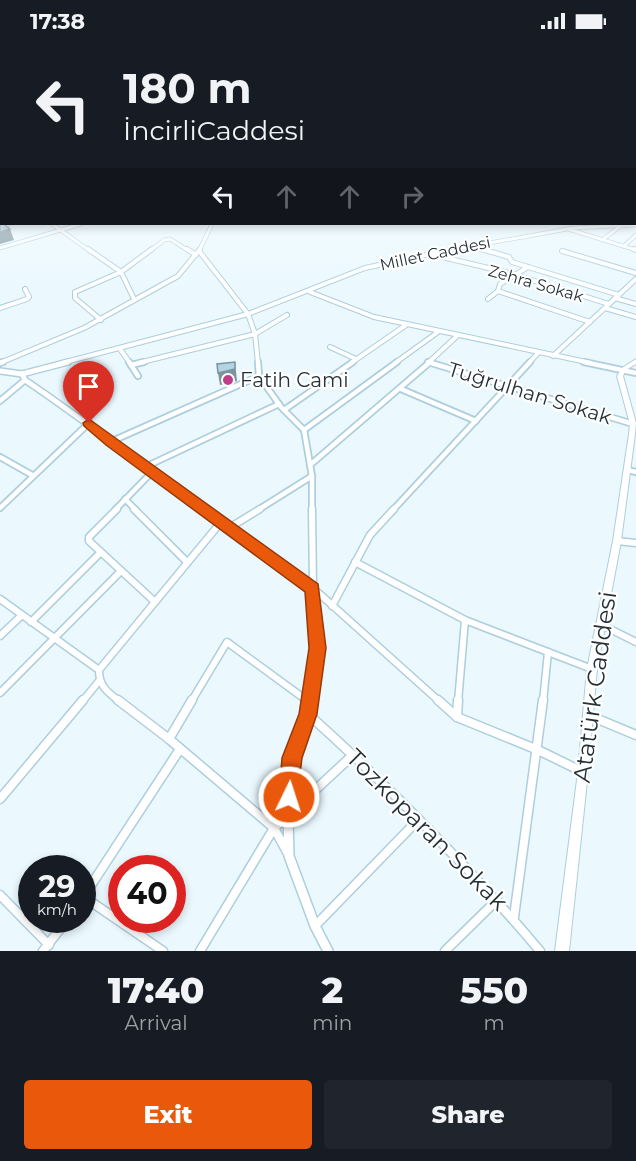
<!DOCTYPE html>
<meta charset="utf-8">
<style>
:root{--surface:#171b24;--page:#20242c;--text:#f1f3f6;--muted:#9ea1a6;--accent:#ea580c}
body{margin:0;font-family:Montserrat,sans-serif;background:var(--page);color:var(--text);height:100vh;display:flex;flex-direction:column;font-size:22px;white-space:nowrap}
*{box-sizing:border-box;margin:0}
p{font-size:20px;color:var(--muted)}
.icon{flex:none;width:33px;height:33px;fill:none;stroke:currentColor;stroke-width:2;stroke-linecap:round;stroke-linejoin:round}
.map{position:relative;height:909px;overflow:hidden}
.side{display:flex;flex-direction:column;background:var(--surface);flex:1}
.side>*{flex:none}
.guide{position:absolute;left:0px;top:0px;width:636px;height:183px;box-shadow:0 3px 9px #0003;background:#171b24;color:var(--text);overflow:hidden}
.speed{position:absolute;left:18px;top:813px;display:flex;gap:12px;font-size:30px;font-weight:700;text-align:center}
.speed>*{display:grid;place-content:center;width:78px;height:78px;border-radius:50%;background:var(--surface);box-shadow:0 3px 9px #0003;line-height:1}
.speed small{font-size:15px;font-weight:400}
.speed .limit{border:9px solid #d22;background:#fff;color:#111}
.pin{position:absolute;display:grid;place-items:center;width:51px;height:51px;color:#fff;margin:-62px -26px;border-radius:50% 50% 50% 0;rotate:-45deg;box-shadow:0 0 6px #0007}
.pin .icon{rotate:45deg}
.me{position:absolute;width:66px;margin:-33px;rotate:4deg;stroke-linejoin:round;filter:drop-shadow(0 0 4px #0008)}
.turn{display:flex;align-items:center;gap:21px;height:126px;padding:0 24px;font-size:27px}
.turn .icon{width:78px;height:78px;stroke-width:2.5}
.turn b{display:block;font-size:42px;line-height:51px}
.lanes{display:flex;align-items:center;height:57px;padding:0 24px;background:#0003;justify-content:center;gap:30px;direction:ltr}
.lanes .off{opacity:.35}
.eta{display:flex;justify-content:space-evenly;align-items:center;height:102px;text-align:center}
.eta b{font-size:36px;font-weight:800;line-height:42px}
.cta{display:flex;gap:12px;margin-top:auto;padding:12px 24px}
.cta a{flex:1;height:69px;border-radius:6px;background:var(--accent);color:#fff;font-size:24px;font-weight:800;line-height:69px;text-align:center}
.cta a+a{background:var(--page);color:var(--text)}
.status{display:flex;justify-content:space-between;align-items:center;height:42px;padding:0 30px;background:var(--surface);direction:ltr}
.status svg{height:16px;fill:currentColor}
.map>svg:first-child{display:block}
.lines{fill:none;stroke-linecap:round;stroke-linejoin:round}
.minor-far4-casing{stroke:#adcedd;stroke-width:4.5}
.minor-far3-casing{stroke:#adcedd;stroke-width:6}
.minor-far2-casing{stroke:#adcedd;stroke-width:8}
.minor-far1-casing{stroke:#adcedd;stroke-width:9}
.minor-casing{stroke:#adcedd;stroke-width:11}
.tertiary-far4-casing{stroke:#adcedd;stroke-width:4.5}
.tertiary-far3-casing{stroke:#adcedd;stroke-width:6}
.tertiary-far2-casing{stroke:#adcedd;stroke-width:8}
.tertiary-far1-casing{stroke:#adcedd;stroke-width:10}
.tertiary-casing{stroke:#adcedd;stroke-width:12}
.secondary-casing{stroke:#adcedd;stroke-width:2}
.minor-far4{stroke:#fff;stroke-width:3}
.minor-far3{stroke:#fff;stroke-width:4}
.minor-far2{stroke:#fff;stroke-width:4.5}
.minor-far1{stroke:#fff;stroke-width:6}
.minor{stroke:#fff;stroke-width:8}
.tertiary-far4{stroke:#fff;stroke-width:3}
.tertiary-far3{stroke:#fff;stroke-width:4}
.tertiary-far2{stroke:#fff;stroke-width:5}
.tertiary-far1{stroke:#fff;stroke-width:7}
.tertiary{stroke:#fff;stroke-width:9}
.secondary{fill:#fff;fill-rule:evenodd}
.shaded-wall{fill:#7d949e}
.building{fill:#b3d4e2;stroke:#7d949e;stroke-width:1.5}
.route{fill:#ea580c;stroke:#983908;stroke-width:1.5}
.poi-dot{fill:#be3e89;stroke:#fff;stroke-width:2}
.labels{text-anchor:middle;stroke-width:4.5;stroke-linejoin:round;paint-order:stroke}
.far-street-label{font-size:16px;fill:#243137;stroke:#fff}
.poi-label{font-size:20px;fill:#243137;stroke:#fff;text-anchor:start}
.street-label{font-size:20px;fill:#243137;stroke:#fff}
.near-street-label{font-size:24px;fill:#243137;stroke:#fff}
</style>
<div class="status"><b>17:38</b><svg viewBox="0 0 49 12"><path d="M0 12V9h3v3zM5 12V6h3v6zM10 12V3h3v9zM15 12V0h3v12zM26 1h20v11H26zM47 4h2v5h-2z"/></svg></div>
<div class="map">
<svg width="636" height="909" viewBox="0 0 636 909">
<rect width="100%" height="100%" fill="#ebf9ff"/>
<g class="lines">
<g class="minor-far4-casing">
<g id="minor-far4">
<polyline points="52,182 90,209"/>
<polyline points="0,184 9,182"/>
<polyline points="568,187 636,208"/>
<polyline points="602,198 622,183"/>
<polyline points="466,203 487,209"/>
<polyline points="624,204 636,193"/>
<polyline points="0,206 81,182"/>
<polyline points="150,209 164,198 170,197 189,209"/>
</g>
</g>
<g class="minor-far3-casing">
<g id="minor-far3">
<polyline points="88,207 121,230 134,257"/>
<polyline points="187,207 196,213"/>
<polyline points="481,207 509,215 512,220 619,253"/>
<polyline points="634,207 636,208"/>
<polyline points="199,209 248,272 255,292 258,321"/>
<polyline points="562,209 636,231"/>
<polyline points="430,212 509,231 609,262"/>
<polyline points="498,249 590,280"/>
<polyline points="310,250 374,275 591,321"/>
<polyline points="615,256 636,262"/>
<polyline points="488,257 498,249 500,242 528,225"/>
<polyline points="0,266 27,257 29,255 25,247"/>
<polyline points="605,266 636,275"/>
<polyline points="101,278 75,256 75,250 121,230 152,207"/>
<polyline points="330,305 356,317"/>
<polyline points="120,307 130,321"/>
<polyline points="553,314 636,237"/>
<polyline points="428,320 432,321"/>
<polyline points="138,321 255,292 287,273"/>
<polyline points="351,321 406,283"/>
<polyline points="395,321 438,290"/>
<polyline points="428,321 457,294"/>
<polyline points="529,321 538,311"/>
</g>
</g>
<g class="minor-far2-casing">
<g id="minor-far2">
<polyline points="129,320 138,334"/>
<polyline points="258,320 259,334 281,365 304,388 312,434 312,468"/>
<polyline points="428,320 633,382"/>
<polyline points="584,320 636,331"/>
<polyline points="131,323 144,320"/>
<polyline points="401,347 476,379"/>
<polyline points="0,359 25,338"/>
<polyline points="284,368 353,320"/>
<polyline points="304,388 397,320"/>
<polyline points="110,400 259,334"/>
<polyline points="0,415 32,433"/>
<polyline points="310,423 430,320"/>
<polyline points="145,425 279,362"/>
<polyline points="628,428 636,430"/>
<polyline points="125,457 136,468"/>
<polyline points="0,466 89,381"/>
<polyline points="115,468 152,430"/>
<polyline points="258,468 312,434"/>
<polyline points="393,468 530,320"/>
</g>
</g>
<g class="minor-far1-casing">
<g id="minor-far1">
<polyline points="117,467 89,495 89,499 154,559"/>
<polyline points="134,467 187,520"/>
<polyline points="312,467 313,546 440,660"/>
<polyline points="229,486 260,467"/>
<polyline points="617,499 636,501"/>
<polyline points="355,520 465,578 592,627"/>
<path d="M0,557l99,71c0,17 9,22 21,32"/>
<polyline points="332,564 370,493 394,467"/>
<polyline points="31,580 100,511"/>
<polyline points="602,583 636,600"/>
<polyline points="0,594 22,573"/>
<polyline points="99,628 221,480"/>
<polyline points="0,651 121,529"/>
<polyline points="82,660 99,639"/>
<polyline points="191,660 227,600 309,660"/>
<polyline points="458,660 465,578"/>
<polyline points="543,660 548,610"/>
</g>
</g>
<g class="minor-casing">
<g id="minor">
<polyline points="118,658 169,697 274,786 287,810"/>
<polyline points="307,658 309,660"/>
<polyline points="438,658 457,675 538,708 583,730"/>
<path d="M308,672c82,74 161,153 232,237"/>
<polyline points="588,673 636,693"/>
<polyline points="457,675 458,658"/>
<polyline points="169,697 192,658"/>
<polyline points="0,757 83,658"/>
<polyline points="0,853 49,903"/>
<polyline points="84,855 163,909"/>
<polyline points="82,857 180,707"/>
<polyline points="514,875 543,658"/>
<polyline points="315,884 418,778"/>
<polyline points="43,909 67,878"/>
<polyline points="200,909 274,786 353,713"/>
<polyline points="445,909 497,858"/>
</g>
</g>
<g class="tertiary-far4-casing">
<g id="tertiary-far4">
<polyline points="199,209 212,182"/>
<polyline points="445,209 573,186 636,183"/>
</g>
</g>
<g class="tertiary-far3-casing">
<g id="tertiary-far3">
<polyline points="0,321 84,286 178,234 200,207"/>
<polyline points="62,321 248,272 365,226 454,207"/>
</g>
</g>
<g class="tertiary-far2-casing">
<g id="tertiary-far2">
<polyline points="0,321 3,320"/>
<polyline points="0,329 22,332 68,320"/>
<path d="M22,332l3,6c61,41 119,87 180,130"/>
</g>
</g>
<g class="tertiary-far1-casing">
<polyline id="tertiary-far1" points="203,467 313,546 317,606 310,660"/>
</g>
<g class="tertiary-casing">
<polyline id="tertiary" points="310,658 308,672 292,716 288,775 289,814 315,884 328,909"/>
</g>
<g class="secondary-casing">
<g id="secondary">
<rect x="0" y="133" width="2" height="3"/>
<polygon points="636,317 636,322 626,328 623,334 636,381 635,392 621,499 597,627 588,730 569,909 555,909 578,730 587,627 613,499 629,392 630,382 617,334 622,326"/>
</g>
</g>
<use href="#minor-far4" class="minor-far4"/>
<use href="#minor-far3" class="minor-far3"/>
<use href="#minor-far2" class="minor-far2"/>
<use href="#minor-far1" class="minor-far1"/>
<use href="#minor" class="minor"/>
<use href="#tertiary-far4" class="tertiary-far4"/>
<use href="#tertiary-far3" class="tertiary-far3"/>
<use href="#tertiary-far2" class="tertiary-far2"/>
<use href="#tertiary-far1" class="tertiary-far1"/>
<use href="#tertiary" class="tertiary"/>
<use href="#secondary" class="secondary"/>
</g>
<g class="shaded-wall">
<polygon points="10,187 14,198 0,202 0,190"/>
<polygon points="235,320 237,339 220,343 218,331"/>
</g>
<g class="building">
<polygon points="0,178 2,179 2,182 4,182 10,187 0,190"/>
<polygon points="235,320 235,327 218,331 217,322"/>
</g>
<linearGradient id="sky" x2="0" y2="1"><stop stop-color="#98a8d0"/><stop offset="0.49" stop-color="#f6fcff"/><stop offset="1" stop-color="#f6fcff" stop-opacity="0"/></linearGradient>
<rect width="636" height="249" fill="url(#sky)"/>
<polygon class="route" points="89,377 318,542 326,606 317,672 302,716 296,762 289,765 282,762 279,755 282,716 299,672 309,606 305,550 106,403 84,384 83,381"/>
<circle class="poi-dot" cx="228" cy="338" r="6"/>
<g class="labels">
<g class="far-street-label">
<text transform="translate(435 211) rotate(-12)" y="6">Millet Caddesi</text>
<text transform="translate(536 241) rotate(16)" y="6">Zehra Sokak</text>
</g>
<g class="poi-label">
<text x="240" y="345">Fatih Cami</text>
</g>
<g class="street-label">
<text transform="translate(530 351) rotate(17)" y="7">Tuğrulhan Sokak</text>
</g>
<g class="near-street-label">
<text transform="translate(595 645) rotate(-82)" y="8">Atatürk Caddesi</text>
<text transform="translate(427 788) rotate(45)" y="8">Tozkoparan Sokak</text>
</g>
</g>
</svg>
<div class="speed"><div>29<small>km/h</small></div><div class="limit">40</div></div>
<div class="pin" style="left:89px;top:381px;background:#d93025"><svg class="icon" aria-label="arrive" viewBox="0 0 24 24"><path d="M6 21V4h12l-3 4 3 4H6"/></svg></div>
<svg class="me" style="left:289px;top:755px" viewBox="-20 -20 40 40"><circle r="17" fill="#ea580c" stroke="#fff" stroke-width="3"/><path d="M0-11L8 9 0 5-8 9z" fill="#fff"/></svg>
<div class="guide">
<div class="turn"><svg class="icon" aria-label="left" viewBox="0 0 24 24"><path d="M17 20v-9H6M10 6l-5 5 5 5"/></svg><div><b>180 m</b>İncirliCaddesi</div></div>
<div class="lanes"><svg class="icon" aria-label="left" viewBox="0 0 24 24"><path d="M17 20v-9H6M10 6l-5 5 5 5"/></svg><svg class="icon off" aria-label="ahead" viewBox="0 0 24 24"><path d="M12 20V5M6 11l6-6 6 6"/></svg><svg class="icon off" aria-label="ahead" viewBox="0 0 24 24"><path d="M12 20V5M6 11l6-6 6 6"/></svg><svg class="icon off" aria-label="right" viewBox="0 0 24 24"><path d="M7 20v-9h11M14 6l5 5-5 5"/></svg></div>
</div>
</div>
<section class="side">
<div class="eta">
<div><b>17:40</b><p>Arrival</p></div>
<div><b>2</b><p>min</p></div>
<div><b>550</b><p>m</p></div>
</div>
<div class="cta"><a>Exit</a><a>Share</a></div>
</section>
